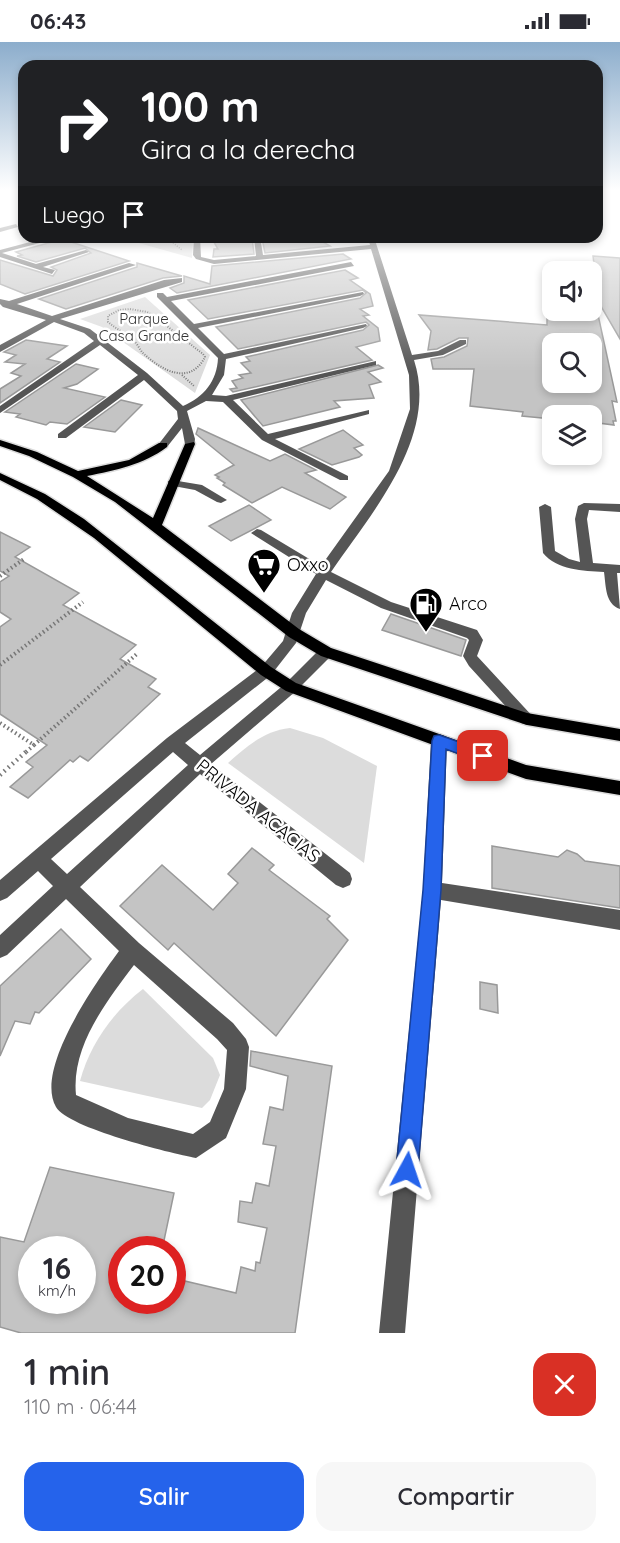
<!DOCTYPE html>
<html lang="es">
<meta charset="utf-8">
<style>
:root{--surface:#fff;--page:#f7f7f7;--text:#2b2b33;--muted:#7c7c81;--accent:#2563eb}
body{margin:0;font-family:Quicksand,sans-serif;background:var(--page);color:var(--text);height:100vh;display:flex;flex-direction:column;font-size:22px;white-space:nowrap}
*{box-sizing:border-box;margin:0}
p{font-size:20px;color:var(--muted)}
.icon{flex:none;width:33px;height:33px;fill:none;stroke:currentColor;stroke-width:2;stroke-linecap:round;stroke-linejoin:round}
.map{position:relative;height:1291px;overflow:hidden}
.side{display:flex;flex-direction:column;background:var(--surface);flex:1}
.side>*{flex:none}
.hud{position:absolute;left:18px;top:18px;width:585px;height:183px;border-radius:18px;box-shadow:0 3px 9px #0003;background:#202124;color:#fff;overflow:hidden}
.fabs{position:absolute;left:542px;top:219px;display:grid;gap:12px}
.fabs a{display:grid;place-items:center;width:60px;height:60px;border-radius:12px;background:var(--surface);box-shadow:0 3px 9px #0003;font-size:30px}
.speed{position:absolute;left:18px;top:1194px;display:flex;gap:12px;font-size:30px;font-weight:700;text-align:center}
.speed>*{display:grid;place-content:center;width:78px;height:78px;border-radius:50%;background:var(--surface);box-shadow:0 3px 9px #0003;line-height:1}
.speed small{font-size:15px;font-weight:400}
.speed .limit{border:9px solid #d22;background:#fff;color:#111}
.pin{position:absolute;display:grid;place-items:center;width:51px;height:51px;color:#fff;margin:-26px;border-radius:12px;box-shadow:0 3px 9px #0006}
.me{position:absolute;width:66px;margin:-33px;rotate:5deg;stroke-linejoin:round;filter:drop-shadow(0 0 4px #0008)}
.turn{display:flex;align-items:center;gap:21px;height:126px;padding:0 24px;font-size:27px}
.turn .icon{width:78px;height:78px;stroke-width:2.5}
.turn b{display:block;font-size:42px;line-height:51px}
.then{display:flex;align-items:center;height:57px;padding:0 24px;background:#0003;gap:12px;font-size:22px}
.round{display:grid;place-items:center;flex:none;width:63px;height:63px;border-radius:18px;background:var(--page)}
.head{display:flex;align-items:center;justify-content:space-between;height:102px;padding:0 24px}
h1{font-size:36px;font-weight:600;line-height:45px}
.cta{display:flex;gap:12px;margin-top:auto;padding:12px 24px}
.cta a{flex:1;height:69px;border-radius:18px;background:var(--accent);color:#fff;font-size:24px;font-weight:600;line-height:69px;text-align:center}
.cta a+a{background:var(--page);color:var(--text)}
.status{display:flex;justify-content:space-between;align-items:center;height:42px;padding:0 30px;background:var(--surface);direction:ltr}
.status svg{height:16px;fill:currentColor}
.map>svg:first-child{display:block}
.green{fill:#dcdcdc}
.building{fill:#c4c4c4;stroke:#999;stroke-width:1.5;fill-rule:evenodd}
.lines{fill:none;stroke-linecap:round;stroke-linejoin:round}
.major-casing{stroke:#dbdbdb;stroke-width:3}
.path-far3{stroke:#777;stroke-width:1.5;stroke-dasharray:1 1.5;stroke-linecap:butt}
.path-far2{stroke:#777;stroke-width:2;stroke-dasharray:1 1.5;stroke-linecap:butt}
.path-far1{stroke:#777;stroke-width:4;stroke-dasharray:1.5 3;stroke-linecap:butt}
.path{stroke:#777;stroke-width:4.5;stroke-dasharray:1.5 4;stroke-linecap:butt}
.minor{fill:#555;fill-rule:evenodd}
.major{fill:#000;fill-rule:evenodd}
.route{fill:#2563eb;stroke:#184099;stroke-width:1.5}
.labels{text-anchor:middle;stroke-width:5;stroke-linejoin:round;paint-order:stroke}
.far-park-label{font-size:15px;fill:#333;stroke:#fff}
.poi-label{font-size:18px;fill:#000;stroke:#fff;text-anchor:start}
.street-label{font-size:18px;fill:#000;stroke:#fff}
</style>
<div class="status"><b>06:43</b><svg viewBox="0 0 49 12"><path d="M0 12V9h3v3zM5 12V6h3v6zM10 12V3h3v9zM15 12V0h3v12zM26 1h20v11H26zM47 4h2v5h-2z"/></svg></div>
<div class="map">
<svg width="620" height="1291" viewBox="0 0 620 1291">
<rect width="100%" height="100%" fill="#fff"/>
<g class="green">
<polygon points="190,195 193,199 192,216 121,196"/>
<polygon points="145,255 210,313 195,351 102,285 80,277"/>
<path d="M290,686l33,10 54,28 -13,97 -136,-100c19,-17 36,-32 62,-35z"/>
<path d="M143,947l70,69 7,17 -10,25 -8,8 -122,-27c10,-37 33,-69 63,-92z"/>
</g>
<g class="building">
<polygon points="52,195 56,195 129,219 25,252 0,242 0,218 53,234 57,228 51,225 91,211 85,206 36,220 17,214 22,213 16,210 52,200"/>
<polygon points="211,195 252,196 254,212 213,215 214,207 218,207"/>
<polygon points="287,195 302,198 318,197 330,204 265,211 262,196"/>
<polygon points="343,212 351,217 177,251 170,246 184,241 184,234 210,242 212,224"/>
<polygon points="593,214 620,216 620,297 591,247 591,222 594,222"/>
<polygon points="137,221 182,234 163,236 66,267 39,257 137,225"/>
<polygon points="345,228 358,236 350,238 370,252 373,264 360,267 369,273 363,274 378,286 380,299 356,305 372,318 233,350 230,347 237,346 232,339 243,336 239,333 251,331 241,321 250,319 246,315 363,288 369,283 366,280 238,307 216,285 360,256 366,251 363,248 208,277 188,258"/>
<path d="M547,268h50l20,92 -5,-1 4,20h-3l1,4 -23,-3v-6h-39v3l-30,-3 1,-4 -53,-6 4,-37h-41l-2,-10 13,-2 23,-11 1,-8h-9l-22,11 -9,1 3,-19 -12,-16 128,10zM552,302h39v38h-39z"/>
<polygon points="26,298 67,304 47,317 60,320 0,361 0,347 21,334 11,331 25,322 5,320 16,313 4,310"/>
<polygon points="76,322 98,327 77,342 64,346 105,355 67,382 50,380 46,383 16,375 20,372 5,370"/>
<polygon points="378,323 383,326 368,330 381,340 369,343 374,356 334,359 340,365 263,384 241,358"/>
<polygon points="121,358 142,363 115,390 84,385"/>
<polygon points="198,386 270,419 285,412 316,428 305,431 346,455 330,467 282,445 252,461 223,443 225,441 217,436 219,435 215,433 234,423 196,392"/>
<polygon points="343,388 363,403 354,406 362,413 359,415 332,423 299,407"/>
<polygon points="249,463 271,478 231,499 209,484"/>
<polygon points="0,490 30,505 15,515 79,551 63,563 136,603 120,617 156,637 148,645 160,652 88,719 80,714 73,720 70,718 28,756 10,745 33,725 26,720 47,703 0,672 0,585 11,577 0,570 0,540 9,534 0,529"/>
<polygon points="391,572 466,598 461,614 382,588"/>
<polygon points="492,804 558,815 567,808 577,812 585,819 620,824 620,866 492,846"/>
<polygon points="252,806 274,823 269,828 330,874 327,877 348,898 276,994 174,901 168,908 120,864 162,823 213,868 238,841 228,832"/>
<polygon points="61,887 91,917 39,971 35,970 30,982 15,979 0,1014 0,944"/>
<polygon points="480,940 497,943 498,971 480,967"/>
<path d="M251,1009l81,15 -37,267h-274l-21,-6v-90l24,5 26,-75 124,26 -12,57h-40v50h50v-22l64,15 5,-26 14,4 1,-9 4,1 7,-35 -29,-6 2,-21 12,2 4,-20 13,3 7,-40 -13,-2 7,-37 13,3 5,-34 -38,-10zM32,1208h50v50h-50z"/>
</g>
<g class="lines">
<g class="major-casing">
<g id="major">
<path d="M0,398l37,12 41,19 51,-11 30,-17h8v4c-24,18 -51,23 -80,29l66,42 32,-74 9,-2 1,2 -33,81 137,104 32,19 196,65 93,16v12l-93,-16 -206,-69 -32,-19 -174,-135 -42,-25 -44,-21 -29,-10z"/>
<polygon points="0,431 45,452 84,477 271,625 296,641 526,723 620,739 620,753 526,737 286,649 261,633 94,496 37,457 0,438"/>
</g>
</g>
<g class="path-far3">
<polyline points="138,195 139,198 172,200 182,208"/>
<polyline points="121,196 143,195"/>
</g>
<g class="path-far2">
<path d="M130,267l17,3 7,4 49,38 2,3c-15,29 -43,14 -62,-4 -3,-3 -5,-8 -8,-11 -8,-8 -19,-13 -27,-20v-6l11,-6z"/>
<polyline points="182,333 194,344"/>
</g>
<g class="path-far1">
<polyline points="0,534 24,517"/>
<polyline points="0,623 83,560"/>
<polyline points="0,681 34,703 26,710"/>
<polyline points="34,703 138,611"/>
</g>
<polyline class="path" points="0,733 28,708"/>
<g class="minor">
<polygon points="16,182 18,185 0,190 0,186"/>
<polygon points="49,195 51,198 2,211 36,222 86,208 89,210 43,225 55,228 52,232 0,215 0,208"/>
<path d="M194,195h6l1,20 13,3 42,-4 -2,-19h6l3,18 107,-10 -2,-8h6l38,118 26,-4 22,-11h6v4l-23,11 -29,5c25,77 -42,152 -83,212l60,30 86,28 6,10 -6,16 58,63 -2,4 -6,2 -6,-2 -52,-57 -6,-10 6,-16 -2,-2 -86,-30 -55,-28 -20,33 -10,30 -25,32 -86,68 15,12 86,-72 35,-35h10l2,4 -2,4 -35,35 -85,73 139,109 2,6 -2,6 -7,3 -7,-3 -136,-111 -120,113 59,56 94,80 13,16 3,8 -3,42 -20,49 -30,20c-26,-5 -128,-30 -140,-51 -22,-38 41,-126 63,-156l-53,-52 -59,56 -7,3v-23l53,-49 -15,-15 -31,27 -7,3v-21l167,-142 94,-71 22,-26 9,-28 24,-39 -65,-41 6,-4 4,1 60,36 68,-95 21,-62 -1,-34 -38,-126 -157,15 -18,-5 -3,-4zM173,710l15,13 -121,109 -16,-15zM134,923l83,74 10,11 -3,39 -14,33 -17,12 -65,-16 -52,-23c-5,-49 31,-94 58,-130z"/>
<path d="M351,220l3,4 -183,35 23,23 169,-32 1,2 -4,2 -162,32 26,26 142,-30 1,2 -4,2 -137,31 -2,16 -12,20 14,1 150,-35v4l-143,35 35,34 101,-24v4l-94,25 73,37v4h-8l-78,-40 -39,-38 -17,-1 -19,10 8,28 -1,7 -9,-2 -3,-16 -15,19h-8l-1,-2 20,-26 -1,-8 -33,-31 -78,58h-8v-4l80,-59 -38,-30 -100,68v-7l94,-65 -10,-8 -30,-11 -54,30v-7l46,-25 -43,-13 -3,-3v-5l9,2 120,-38 7,2 -119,39 35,12 112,-36 18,-2v4l-122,37 30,10 57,44 36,33c21,-9 34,-25 35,-48l-61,-61v-4h6l4,4z"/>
<polygon points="172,438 202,443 227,458 221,461 217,460 195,448 168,443 168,439"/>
<path d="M584,461l36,1v8l-31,-2 -2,9 6,44 27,2v8h-3l3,36c-15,-5 -14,-23 -16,-37 -21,-1 -47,-2 -61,-19l-4,-46 6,-3 6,3 4,44 14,8 11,3 -5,-43 3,-13z"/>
<polygon points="439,692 445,694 447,699 442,841 620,868 620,888 441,858 405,1291 379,1291 423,848 431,699 433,694"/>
</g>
<use href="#major" class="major"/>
</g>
<linearGradient id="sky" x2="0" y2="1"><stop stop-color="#8cadcc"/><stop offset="0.45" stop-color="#fff"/><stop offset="1" stop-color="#fff" stop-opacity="0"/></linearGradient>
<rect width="620" height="330" fill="url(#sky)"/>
<polygon class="route" points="439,693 488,710 490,714 488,719 483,721 446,707 441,848 418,1128 414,1135 407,1139 399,1135 396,1128 423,848 432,699 434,694"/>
<defs>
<g id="supermarket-pin" transform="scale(1.725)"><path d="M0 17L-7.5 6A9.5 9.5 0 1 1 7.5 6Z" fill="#000" stroke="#fff"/><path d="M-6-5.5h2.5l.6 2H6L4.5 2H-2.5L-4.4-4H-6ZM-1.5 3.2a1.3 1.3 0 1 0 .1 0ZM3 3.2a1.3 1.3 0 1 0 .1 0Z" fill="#fff"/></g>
<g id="fuel-pin" transform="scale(1.725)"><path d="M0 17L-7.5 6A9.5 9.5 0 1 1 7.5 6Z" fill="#000" stroke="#fff"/><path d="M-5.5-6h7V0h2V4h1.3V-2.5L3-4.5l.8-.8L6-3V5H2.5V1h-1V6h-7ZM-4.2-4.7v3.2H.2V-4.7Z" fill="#fff"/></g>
</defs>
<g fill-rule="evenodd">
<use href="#supermarket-pin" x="264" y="523"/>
<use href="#fuel-pin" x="426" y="562"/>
</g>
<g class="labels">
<g class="far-park-label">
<text x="144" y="282">Parque<tspan x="144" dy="17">Casa Grande</tspan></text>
</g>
<g class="poi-label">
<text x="287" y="529">Oxxo</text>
<text x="449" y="568">Arco</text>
</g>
<g class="street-label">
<text transform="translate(258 769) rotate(39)" y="6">PRIVADA ACACIAS</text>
</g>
</g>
</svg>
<div class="fabs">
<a><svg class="icon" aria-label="sound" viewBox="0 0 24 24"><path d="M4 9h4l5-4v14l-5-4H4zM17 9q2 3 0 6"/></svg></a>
<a><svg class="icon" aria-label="search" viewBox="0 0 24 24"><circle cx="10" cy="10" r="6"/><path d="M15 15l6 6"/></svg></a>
<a><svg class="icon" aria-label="layers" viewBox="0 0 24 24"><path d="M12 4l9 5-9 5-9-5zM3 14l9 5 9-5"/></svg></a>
</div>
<div class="speed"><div>16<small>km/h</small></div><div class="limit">20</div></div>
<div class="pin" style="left:483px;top:714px;background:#d93025"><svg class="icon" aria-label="arrive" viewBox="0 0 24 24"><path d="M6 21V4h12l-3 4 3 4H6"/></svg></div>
<svg class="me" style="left:407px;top:1128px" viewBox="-20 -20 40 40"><path d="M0-17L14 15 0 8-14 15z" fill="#2563eb" stroke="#fff" stroke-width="4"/></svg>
<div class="hud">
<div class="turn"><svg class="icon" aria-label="right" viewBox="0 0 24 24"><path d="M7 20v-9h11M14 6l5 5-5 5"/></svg><div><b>100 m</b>Gira a la derecha</div></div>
<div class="then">Luego<svg class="icon" aria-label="arrive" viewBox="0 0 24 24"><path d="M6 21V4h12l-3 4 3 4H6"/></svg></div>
</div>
</div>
<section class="side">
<div class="head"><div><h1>1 min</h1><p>110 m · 06:44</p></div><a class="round" style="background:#d93025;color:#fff"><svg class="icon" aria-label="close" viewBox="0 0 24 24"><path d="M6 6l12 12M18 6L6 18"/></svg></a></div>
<div class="cta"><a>Salir</a><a>Compartir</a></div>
</section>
